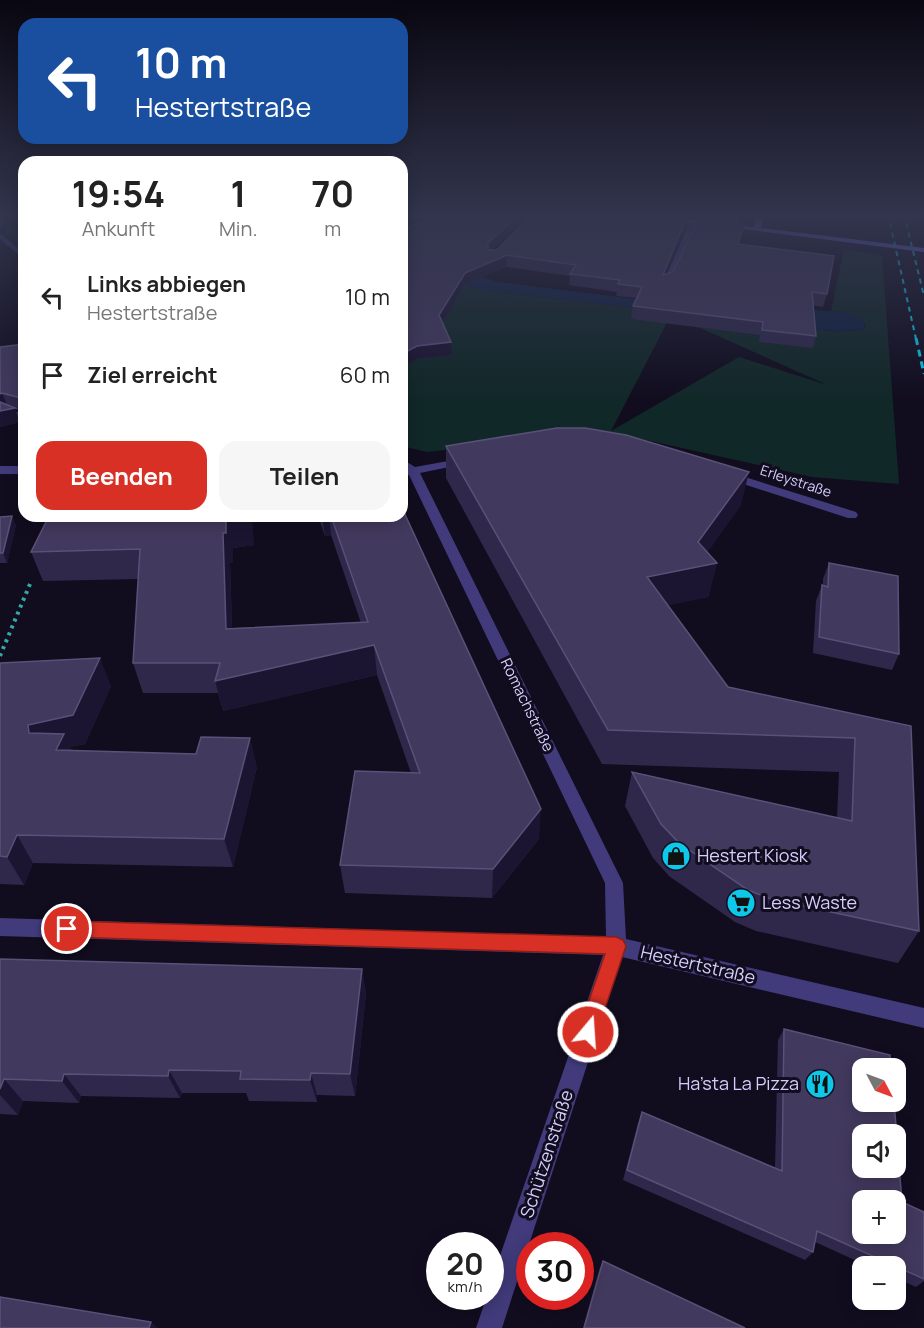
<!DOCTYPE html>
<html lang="de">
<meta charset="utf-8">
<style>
:root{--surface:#fff;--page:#f6f6f6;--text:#222;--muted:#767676;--accent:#d93025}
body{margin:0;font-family:Manrope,sans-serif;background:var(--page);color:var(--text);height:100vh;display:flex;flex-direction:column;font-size:22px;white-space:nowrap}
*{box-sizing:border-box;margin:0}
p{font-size:20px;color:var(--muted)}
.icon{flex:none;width:33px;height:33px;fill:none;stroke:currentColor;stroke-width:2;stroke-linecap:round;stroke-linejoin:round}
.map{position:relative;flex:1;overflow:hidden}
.side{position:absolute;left:18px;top:156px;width:390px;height:366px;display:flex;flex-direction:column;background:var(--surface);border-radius:18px;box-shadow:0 3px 15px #0003}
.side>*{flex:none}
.banner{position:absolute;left:18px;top:18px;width:390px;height:126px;border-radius:18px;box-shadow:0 3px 15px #0003;background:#1a4fa0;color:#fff;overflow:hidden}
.needle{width:39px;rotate:131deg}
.tools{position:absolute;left:852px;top:1058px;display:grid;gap:12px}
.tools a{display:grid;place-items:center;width:54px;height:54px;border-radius:12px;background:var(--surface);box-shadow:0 3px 15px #0003;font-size:30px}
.speed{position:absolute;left:426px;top:1232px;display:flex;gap:12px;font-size:30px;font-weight:700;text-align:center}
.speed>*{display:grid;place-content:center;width:78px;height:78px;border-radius:50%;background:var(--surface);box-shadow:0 3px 15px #0003;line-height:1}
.speed small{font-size:15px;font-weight:400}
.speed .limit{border:9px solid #d22;background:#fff;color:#111}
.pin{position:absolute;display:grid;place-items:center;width:51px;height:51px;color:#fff;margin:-26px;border:3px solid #fff;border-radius:50%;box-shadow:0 2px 6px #0007}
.me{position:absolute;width:66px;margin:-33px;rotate:18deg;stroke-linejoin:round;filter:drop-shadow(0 0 4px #0008)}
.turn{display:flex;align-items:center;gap:21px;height:126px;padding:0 18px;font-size:27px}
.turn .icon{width:78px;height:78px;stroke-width:2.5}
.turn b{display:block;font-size:42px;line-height:51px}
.eta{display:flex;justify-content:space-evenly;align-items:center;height:102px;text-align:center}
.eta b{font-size:36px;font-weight:700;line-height:42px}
.action{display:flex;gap:12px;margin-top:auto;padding:12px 18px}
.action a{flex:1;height:69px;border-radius:18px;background:var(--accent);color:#fff;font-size:24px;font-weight:700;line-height:69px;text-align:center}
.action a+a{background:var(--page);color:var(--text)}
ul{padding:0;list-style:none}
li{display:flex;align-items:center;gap:18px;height:78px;padding:0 18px}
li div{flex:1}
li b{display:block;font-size:22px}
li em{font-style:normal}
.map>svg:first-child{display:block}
.green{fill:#112828;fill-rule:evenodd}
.water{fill:#0f2041}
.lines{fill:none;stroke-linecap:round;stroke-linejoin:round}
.path{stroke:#34aaa8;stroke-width:4;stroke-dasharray:3 4.5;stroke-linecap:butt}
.service{fill:#413b7b;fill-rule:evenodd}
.minor{fill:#413b7b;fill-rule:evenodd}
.secondary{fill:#756af7;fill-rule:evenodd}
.rail-far1{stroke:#0dc8e9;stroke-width:2;stroke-dasharray:5 4.5;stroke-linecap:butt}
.rail{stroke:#0dc8e9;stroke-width:3;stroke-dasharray:7 5;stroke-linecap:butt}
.wall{fill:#30284b;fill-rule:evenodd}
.shaded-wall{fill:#1c1532}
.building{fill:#42395e;stroke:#595177;stroke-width:1.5;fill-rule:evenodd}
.route{fill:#d93025;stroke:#8d1f18;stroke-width:1.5}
.labels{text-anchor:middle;stroke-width:6;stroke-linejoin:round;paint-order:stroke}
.far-street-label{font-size:14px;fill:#d5cefc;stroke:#110d1f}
.street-label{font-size:15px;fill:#d5cefc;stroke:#110d1f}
.near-poi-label{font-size:18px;fill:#d5cefc;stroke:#110d1f;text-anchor:start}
.near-street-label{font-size:18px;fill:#d5cefc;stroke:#110d1f}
</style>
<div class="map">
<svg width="924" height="1328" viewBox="0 0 924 1328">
<rect width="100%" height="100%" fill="#110d1f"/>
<g class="green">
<polygon points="9,214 24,214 24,249 5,234"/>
<path d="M844,249l38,6 17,229 -87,-7 -202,-45 -183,20 -25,-6v-182l75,25 362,43 25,-3 1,-5 -20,-12 -14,-1zM671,315l152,68 1,1 -85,-27 -128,74z"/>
</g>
<polygon class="water" points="402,254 498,282 652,301 845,312 864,320 864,329 839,332 477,289 402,264"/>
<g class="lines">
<polyline class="path" points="0,656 30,584"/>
<g class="service">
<polygon points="694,220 698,222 669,283 662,285 690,222"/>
<polygon points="7,409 24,414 24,421 3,414 2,412"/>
</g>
<g class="minor">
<polygon points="0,214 7,214 4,225 0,227"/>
<polygon points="0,233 24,253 24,259 0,239"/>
<polygon points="465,458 471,461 469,463 420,473 623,883 626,939 924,1008 924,1028 622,957 502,1328 476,1328 487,1296 490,1296 490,1285 603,955 0,936 0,918 606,937 605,883 409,475 402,475 402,459 415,467"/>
<rect x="0" y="466" width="24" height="8"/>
<polygon points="729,472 856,512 858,515 856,518 848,518 725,478 725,474"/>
</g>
<polygon class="secondary" points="623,214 644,214 754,227 756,214 764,214 761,228 924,248 924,252"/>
<g class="rail-far1">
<polyline points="888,214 916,339"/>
<polyline points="904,214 924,296"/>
</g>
<polyline class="rail" points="916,338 924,374"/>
</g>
<g class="wall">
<path d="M442,214h89l-39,36h5l36,-36h206l-2,11h7l-5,19 88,50 -4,13 -10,-2 3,31 -3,12 -54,-6 1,-7 -129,-16 2,-13 3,-8 -20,-2 1,-4 -48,-7 1,-9 -64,-9 -41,17 -22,38 8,20 1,13 -35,4 -11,6 -4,-2v-134zM688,217l11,1 -26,54 -7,2 21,-50z"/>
<polygon points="24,344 23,412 15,409 20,422 0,427 0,347"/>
<polygon points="446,446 741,505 707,552 717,563 708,597 668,605 728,687 911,726 919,931 898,963 756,931 735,922 669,876 653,858 625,806 632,772 837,818 839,772 602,764 446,478"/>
<polygon points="318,516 402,516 539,839 492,898 345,893 340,865 411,773 377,675 223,711 218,693 143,693 133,663 138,579 43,581 31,552 254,545 233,548 233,562 230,563 232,628 361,623 331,535 325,536"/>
<polygon points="0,517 16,525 7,563 0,563"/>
<polygon points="829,563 899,654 892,670 813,653 816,601 822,585 823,586 823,579"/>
<polygon points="0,663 111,686 85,744 70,747 72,751 257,767 233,867 33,863 24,885 0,884"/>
<polygon points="0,959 362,969 366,994 355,1096 317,1095 317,1102 249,1101 246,1093 182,1093 180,1098 81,1096 79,1103 23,1101 18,1115 0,1114"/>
<polygon points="784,1029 902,1202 924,1212 924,1281 916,1287 896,1278 896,1266 868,1266 815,1242 813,1252 805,1260 623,1180 638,1123 642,1112 775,1168 778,1040"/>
<polygon points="603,1261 745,1328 583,1328 599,1270"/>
</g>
<g class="shaded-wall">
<polygon points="520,214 531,214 487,254 488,243"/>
<polygon points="688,214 687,224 661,287 663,275"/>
<polygon points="507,255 506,267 465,284 440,327 439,315 465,273"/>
<polygon points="451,342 452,355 417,359 406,365 406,352 417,346"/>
<polygon points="2,393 8,407 15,408 20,422 0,427 0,394"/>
<polygon points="24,405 24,414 21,406"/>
<polygon points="749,472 741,505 697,567 717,563 708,597 641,611 647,577 698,542"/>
<polygon points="12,516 16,525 7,563 3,553"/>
<polygon points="248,516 252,516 254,545 233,548 233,562 230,563 233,659 226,629 223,533 226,518"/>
<polygon points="322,516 329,516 331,535 325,536"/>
<polygon points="374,645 377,675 223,711 215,681"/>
<polygon points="100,658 111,686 85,744 70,747 77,763 69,779 29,733 28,725"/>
<polygon points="250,738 257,767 233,867 224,839"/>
<polygon points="541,809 539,839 492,898 493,869"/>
<polygon points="17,835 33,863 24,885 7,857"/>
<polygon points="362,969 366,994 355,1096 350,1074"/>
<polygon points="169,1070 182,1093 180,1098 168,1076"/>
<polygon points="311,1073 317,1095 317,1102 310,1080"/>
<polygon points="64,1074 81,1096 79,1103 62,1081"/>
<polygon points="4,1079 23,1101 18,1115 0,1095 0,1089"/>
<polygon points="151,1322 158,1328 149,1328"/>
</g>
<g class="building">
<polygon points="442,214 520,214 488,243 488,250 497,250 533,214 688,214 663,275 673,272 701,215 738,220 737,225 744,225 738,244 834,256 827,294 812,292 816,336 762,330 763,322 633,306 642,287 618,284 620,280 570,274 576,265 507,255 465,273 439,315 451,342 417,346 406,352 402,351 402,229"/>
<polygon points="24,344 24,405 21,406 21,398 2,393 0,394 0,347"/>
<polygon points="0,402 15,408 0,411"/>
<polygon points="557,428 585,428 626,435 749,472 698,542 717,563 647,577 728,687 911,726 919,931 771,899 748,890 679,843 661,824 632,772 852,821 855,738 608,730 446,446"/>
<polygon points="402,508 541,809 493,869 340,865 355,771 420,773 374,645 215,681 220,663 133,663 140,549 31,552 49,516 248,516 226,518 226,533 223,533 226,629 368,622 331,516 402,516"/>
<polygon points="12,516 3,553 0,553 0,517"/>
<polygon points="829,563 898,576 899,654 819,637 822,585 828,587"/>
<polygon points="100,658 73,715 28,725 29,733 64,734 56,750 196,754 201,737 250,738 224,839 17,835 7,857 0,856 0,663"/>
<polygon points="0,959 362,969 350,1074 311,1073 310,1080 240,1079 241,1071 169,1070 168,1076 64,1074 62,1081 4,1079 0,1089"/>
<path d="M784,1029l106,26 1,13h-29v33h32l8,101 22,10v67l-107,-48 -4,21 -186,-82 15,-58 140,59zM862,1134h34v33h-34zM862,1200h34v33h-34z"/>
<polygon points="603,1261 745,1328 584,1328"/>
<polygon points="0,1297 151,1322 149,1328 0,1328"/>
</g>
<linearGradient id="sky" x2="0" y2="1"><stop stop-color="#090711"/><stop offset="0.54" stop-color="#32354d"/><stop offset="1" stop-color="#32354d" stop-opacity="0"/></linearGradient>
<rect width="924" height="400" fill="url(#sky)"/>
<polygon class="route" points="67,921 616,937 623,940 626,946 597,1032 594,1039 588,1042 581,1039 578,1032 605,954 67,937 61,935 58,929 61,923"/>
<defs>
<g id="shop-disc" transform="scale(1.5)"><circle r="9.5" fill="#0dc8e9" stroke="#110d1f"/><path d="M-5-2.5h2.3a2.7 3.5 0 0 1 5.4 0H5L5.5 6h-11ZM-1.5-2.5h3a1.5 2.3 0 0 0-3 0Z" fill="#111"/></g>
<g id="supermarket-disc" transform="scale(1.5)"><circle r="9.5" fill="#0dc8e9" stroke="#110d1f"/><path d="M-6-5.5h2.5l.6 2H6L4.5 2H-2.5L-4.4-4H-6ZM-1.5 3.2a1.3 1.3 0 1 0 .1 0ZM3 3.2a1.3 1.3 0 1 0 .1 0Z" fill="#111"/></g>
<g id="restaurant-disc" transform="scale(1.5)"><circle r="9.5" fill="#0dc8e9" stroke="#110d1f"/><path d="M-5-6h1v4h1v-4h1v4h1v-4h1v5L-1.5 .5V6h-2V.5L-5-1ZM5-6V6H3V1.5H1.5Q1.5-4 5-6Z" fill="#111"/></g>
</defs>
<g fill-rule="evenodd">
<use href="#shop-disc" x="676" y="856"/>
<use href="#supermarket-disc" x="741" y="903"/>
<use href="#restaurant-disc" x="820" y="1084"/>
</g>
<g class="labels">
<g class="far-street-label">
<text transform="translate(796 481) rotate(18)" y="5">Erleystraße</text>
</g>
<g class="street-label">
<text transform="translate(527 705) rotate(64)" y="5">Romachstraße</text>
</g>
<g class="near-poi-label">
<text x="697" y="862">Hestert Kiosk</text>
<text x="762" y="909">Less Waste</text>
<text x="799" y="1090" text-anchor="end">Ha’sta La Pizza</text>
</g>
<g class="near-street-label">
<text transform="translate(698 965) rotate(13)" y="6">Hestertstraße</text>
<text transform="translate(547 1154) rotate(-72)" y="6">Schützenstraße</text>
</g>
</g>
</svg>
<div class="tools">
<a><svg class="needle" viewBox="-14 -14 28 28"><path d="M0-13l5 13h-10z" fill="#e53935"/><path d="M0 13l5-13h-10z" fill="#767676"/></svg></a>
<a><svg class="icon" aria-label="sound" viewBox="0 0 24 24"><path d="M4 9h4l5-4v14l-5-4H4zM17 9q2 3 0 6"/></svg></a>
<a>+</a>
<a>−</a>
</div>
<div class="speed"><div>20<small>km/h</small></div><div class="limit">30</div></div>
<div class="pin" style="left:67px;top:929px;background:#d93025"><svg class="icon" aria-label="arrive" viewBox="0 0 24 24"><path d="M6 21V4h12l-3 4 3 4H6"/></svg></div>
<svg class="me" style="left:588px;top:1032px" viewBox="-20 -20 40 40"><circle r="17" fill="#d93025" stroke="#fff" stroke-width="3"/><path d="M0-11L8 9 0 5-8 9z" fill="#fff"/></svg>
<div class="banner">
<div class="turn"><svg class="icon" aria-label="left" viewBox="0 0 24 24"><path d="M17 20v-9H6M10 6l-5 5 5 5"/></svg><div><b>10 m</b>Hestertstraße</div></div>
</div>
<section class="side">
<div class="eta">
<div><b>19:54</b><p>Ankunft</p></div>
<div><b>1</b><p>Min.</p></div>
<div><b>70</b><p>m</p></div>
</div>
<ul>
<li><svg class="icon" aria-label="left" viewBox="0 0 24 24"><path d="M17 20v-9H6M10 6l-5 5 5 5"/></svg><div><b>Links abbiegen</b><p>Hestertstraße</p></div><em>10 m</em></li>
<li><svg class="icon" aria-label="arrive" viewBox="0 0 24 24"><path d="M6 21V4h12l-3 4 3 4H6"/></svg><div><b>Ziel erreicht</b></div><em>60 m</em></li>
</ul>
<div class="action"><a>Beenden</a><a>Teilen</a></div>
</section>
</div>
